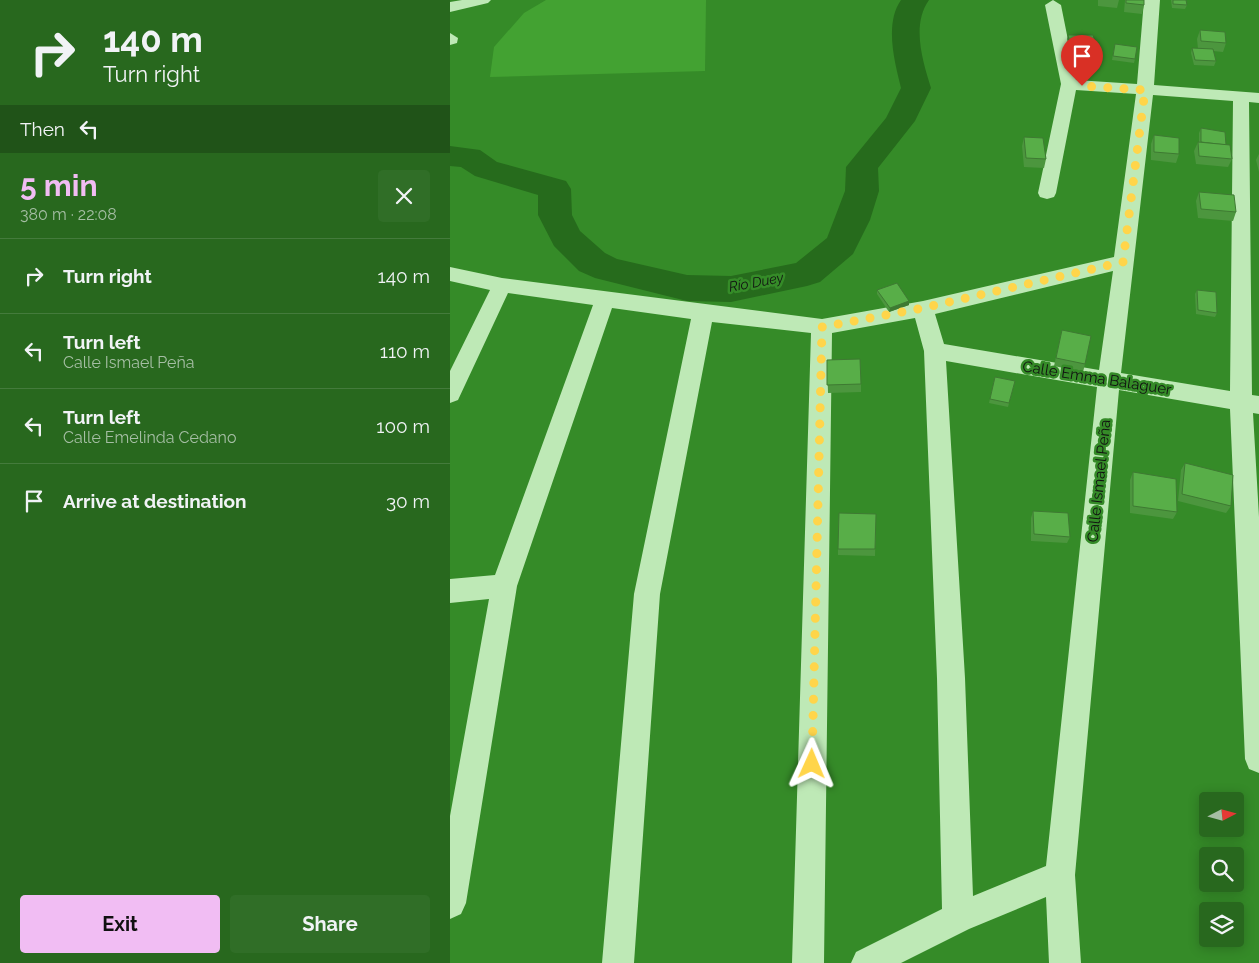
<!DOCTYPE html>
<meta charset="utf-8">
<style>
:root{--surface:#28681e;--page:#306e27;--text:#f1f3f6;--muted:#a5bea4;--line:#447b3c;--accent:#f1bdf3}
body{margin:0;font-family:Raleway,sans-serif;background:var(--page);color:var(--text);height:100vh;display:flex;flex-direction:column;font-size:19px;white-space:nowrap}
*{box-sizing:border-box;margin:0}
p{font-size:16px;color:var(--muted)}
.icon{flex:none;width:28px;height:28px;fill:none;stroke:currentColor;stroke-width:2;stroke-linecap:round;stroke-linejoin:round}
.map{position:relative;flex:1;overflow:hidden}
.sheet{display:flex;flex-direction:column;background:var(--surface);width:450px}
.sheet>*{flex:none}
.guide{background:#28681e;color:var(--text);overflow:hidden}
.needle{width:32px;rotate:84deg}
.tools{position:absolute;left:749px;top:792px;display:grid;gap:10px}
.tools a{display:grid;place-items:center;width:45px;height:45px;border-radius:5px;background:var(--surface);box-shadow:0 2px 12px #0003;font-size:25px}
.pin{position:absolute;display:grid;place-items:center;width:42px;height:42px;color:#fff;margin:-51px -21px;border-radius:50% 50% 50% 0;rotate:-45deg;box-shadow:0 0 5px #0007}
.pin .icon{rotate:45deg}
.me{position:absolute;width:55px;margin:-28px;rotate:1deg;stroke-linejoin:round;filter:drop-shadow(0 0 4px #0008)}
.turn{display:flex;align-items:center;gap:18px;height:105px;padding:0 20px;font-size:22px}
.turn .icon{width:65px;height:65px;stroke-width:2.5}
.turn b{display:block;font-size:35px;line-height:42px}
.then{display:flex;align-items:center;height:48px;padding:0 20px;background:#0003;gap:10px;font-size:19px}
.round{display:grid;place-items:center;flex:none;width:52px;height:52px;border-radius:5px;background:var(--page)}
.head{display:flex;align-items:center;justify-content:space-between;height:85px;padding:0 20px}
h1{font-size:30px;font-weight:700;line-height:38px;color:var(--accent)}
.button{display:flex;gap:10px;margin-top:auto;padding:10px 20px}
.button a{flex:1;height:58px;border-radius:5px;background:var(--accent);color:#111;font-size:20px;font-weight:700;line-height:58px;text-align:center}
.button a+a{background:var(--page);color:var(--text)}
ul{padding:0;list-style:none}
li{display:flex;align-items:center;gap:15px;height:75px;padding:0 20px;border-top:1px solid var(--line)}
li div{flex:1}
li b{display:block;font-size:19px}
li em{font-style:normal}
main{display:flex;flex:1;min-height:0}
.map>svg:first-child{display:block}
.green{fill:#43a232}
.lines{fill:none;stroke-linecap:round;stroke-linejoin:round}
.river{fill:#266b1c;fill-rule:evenodd}
.minor{fill:#bee9b6;fill-rule:evenodd}
.wall{fill:#4c963e}
.shaded-wall{fill:#3e7a32}
.building{fill:#58ae48;stroke:#3e7a32}
.route{stroke:#ffd54a;stroke-width:9;stroke-dasharray:0 16.2}
.labels{text-anchor:middle;stroke-width:5;stroke-linejoin:round;paint-order:stroke}
.far-water-label{font-size:14px;font-style:italic;fill:#111;stroke:#358b28}
.street-label{font-size:15px;fill:#111;stroke:#358b28}
</style>
<main>
<section class="sheet">
<div class="guide">
<div class="turn"><svg class="icon" aria-label="right" viewBox="0 0 24 24"><path d="M7 20v-9h11M14 6l5 5-5 5"/></svg><div><b>140 m</b>Turn right</div></div>
<div class="then">Then<svg class="icon" aria-label="left" viewBox="0 0 24 24"><path d="M17 20v-9H6M10 6l-5 5 5 5"/></svg></div>
</div>
<div class="head"><div><h1>5 min</h1><p>380 m · 22:08</p></div><a class="round"><svg class="icon" aria-label="close" viewBox="0 0 24 24"><path d="M6 6l12 12M18 6L6 18"/></svg></a></div>
<ul>
<li><svg class="icon" aria-label="right" viewBox="0 0 24 24"><path d="M7 20v-9h11M14 6l5 5-5 5"/></svg><div><b>Turn right</b></div><em>140 m</em></li>
<li><svg class="icon" aria-label="left" viewBox="0 0 24 24"><path d="M17 20v-9H6M10 6l-5 5 5 5"/></svg><div><b>Turn left</b><p>Calle Ismael Peña</p></div><em>110 m</em></li>
<li><svg class="icon" aria-label="left" viewBox="0 0 24 24"><path d="M17 20v-9H6M10 6l-5 5 5 5"/></svg><div><b>Turn left</b><p>Calle Emelinda Cedano</p></div><em>100 m</em></li>
<li><svg class="icon" aria-label="arrive" viewBox="0 0 24 24"><path d="M6 21V4h12l-3 4 3 4H6"/></svg><div><b>Arrive at destination</b></div><em>30 m</em></li>
</ul>
<div class="button"><a>Exit</a><a>Share</a></div>
</section>
<div class="map">
<svg width="809" height="963" viewBox="0 0 809 963">
<rect width="100%" height="100%" fill="#358b28"/>
<polygon class="green" points="96,0 256,0 255,71 40,77 44,47 74,13"/>
<g class="lines">
<path class="river" d="M451,0h28c-18,25 -6,62 2,88l-16,33 -37,47 1,23 -9,29 -17,34 -33,28 -13,4 -76,16 -44,-1 -92,-23 -16,-7 -25,-25 -16,-31v-20l-63,-19 -14,-9 -11,-1v-20l30,4 17,12 69,19 5,8 1,26 8,16 25,22 12,6 70,16 44,1 65,-13 31,-25 18,-47 1,-24 40,-49 15,-30c-6,-25 -17,-64 0,-88z"/>
<g class="minor">
<polygon points="12,0 41,0 38,3 0,12 0,2"/>
<path d="M603,0l8,5 15,75 61,4 7,-84h16l-6,85 105,8v10l-10,-1 3,293 7,1v18l-6,-1 6,104v256l-10,-4 -4,-10 -15,-350 -111,-19 -44,485 6,88h-32l-3,-66 -77,32 -68,34h-50l5,-11 86,-43 -5,-231 -13,-327 -9,-33 -83,15 -8,630h-32l19,-630 -99,-11 -52,272 -26,369h-32l32,-369 57,-275 -79,-11 -95,278 -51,317 -5,11 -11,5v-103l39,-217 -39,4v-24l45,-4 98,-270 -85,-12 -50,107 -8,3v-32l40,-81 -40,-9v-14l52,11 320,41 101,-18 191,-44 22,-163 -60,-4 -20,103 -2,4 -7,2 -7,-2 -2,-4 23,-109 -16,-79zM703,95l80,6 -3,290 -109,-18zM663,271l-14,99 -155,-26 -9,-30zM496,361l151,26 -51,479 -73,30 -8,-218z"/>
<polygon points="0,33 8,38 7,43 0,45"/>
</g>
</g>
<g class="wall">
<polygon points="648,0 669,0 667,8 648,6"/>
<polygon points="675,0 694,0 694,5 692,14 674,12"/>
<polygon points="721,0 736,0 737,5 735,9 722,8"/>
<polygon points="750,30 776,43 773,52 763,51 766,61 764,66 744,65 741,53 742,48 748,49 747,39"/>
<polygon points="618,35 646,44 644,48 619,48 617,39"/>
<polygon points="665,44 685,59 684,63 662,60"/>
<polygon points="751,128 776,145 782,159 778,167 746,164 744,151 748,142 749,142 749,133"/>
<polygon points="704,135 729,154 726,163 701,160 701,144"/>
<polygon points="574,137 596,159 594,168 574,167 572,146"/>
<polygon points="809,154 809,172 806,160"/>
<polygon points="749,192 786,212 783,221 748,218 746,201"/>
<polygon points="427,290 459,301 459,305 439,312 427,294"/>
<polygon points="747,290 767,313 765,317 746,314 745,294"/>
<polygon points="612,330 635,364 633,372 604,366"/>
<polygon points="377,360 411,384 411,392 378,393"/>
<polygon points="545,377 565,381 558,407 539,403"/>
<polygon points="735,463 781,506 776,513 728,501 731,470"/>
<polygon points="683,472 727,512 723,519 680,513 680,480"/>
<polygon points="583,511 620,537 617,543 581,541 581,518"/>
<polygon points="426,514 425,556 388,555 388,549"/>
</g>
<polygon class="shaded-wall" points="459,301 459,305 439,312 440,308"/>
<g class="building">
<polygon points="676,0 694,0 694,5 676,3"/>
<polygon points="723,0 736,0 737,5 723,4"/>
<polygon points="750,30 775,32 776,43 751,41"/>
<polygon points="618,35 643,35 646,44 620,44"/>
<polygon points="665,44 687,47 685,59 663,56"/>
<polygon points="742,48 763,49 766,61 745,60"/>
<polygon points="751,128 775,132 776,145 751,142"/>
<polygon points="704,135 729,138 729,154 704,152"/>
<polygon points="574,137 593,138 596,159 576,158"/>
<polygon points="748,142 780,145 782,159 749,156"/>
<polygon points="749,192 784,195 786,212 751,209"/>
<polygon points="447,283 459,301 440,308 427,290"/>
<polygon points="747,290 766,292 767,313 748,310"/>
<polygon points="612,330 641,336 635,364 606,358"/>
<polygon points="410,359 411,384 377,385 377,360"/>
<polygon points="545,377 565,381 559,403 540,399"/>
<polygon points="735,463 783,475 781,506 732,494"/>
<polygon points="683,472 726,479 727,512 683,506"/>
<polygon points="583,511 618,513 620,537 584,534"/>
<polygon points="389,513 426,514 425,549 388,549"/>
</g>
<g class="lines">
<polyline class="route" points="362,764 372,327 473,308 673,262 695,90 632,86"/>
</g>
<g class="labels">
<g class="far-water-label">
<text transform="translate(306 282) rotate(-10)" y="5">Río Duey</text>
</g>
<g class="street-label">
<text transform="translate(647 378) rotate(9)" y="5">Calle Emma Balaguer</text>
<text transform="translate(649 481) rotate(-84)" y="5">Calle Ismael Peña</text>
</g>
</g>
</svg>
<div class="tools">
<a><svg class="needle" viewBox="-14 -14 28 28"><path d="M0-13l5 13h-10z" fill="#e53935"/><path d="M0 13l5-13h-10z" fill="#a5bea4"/></svg></a>
<a><svg class="icon" aria-label="search" viewBox="0 0 24 24"><circle cx="10" cy="10" r="6"/><path d="M15 15l6 6"/></svg></a>
<a><svg class="icon" aria-label="layers" viewBox="0 0 24 24"><path d="M12 4l9 5-9 5-9-5zM3 14l9 5 9-5"/></svg></a>
</div>
<div class="pin" style="left:632px;top:86px;background:#d93025"><svg class="icon" aria-label="arrive" viewBox="0 0 24 24"><path d="M6 21V4h12l-3 4 3 4H6"/></svg></div>
<svg class="me" style="left:362px;top:764px" viewBox="-20 -20 40 40"><path d="M0-17L14 15 0 8-14 15z" fill="#ffd54a" stroke="#fff" stroke-width="4"/></svg>
</div>
</main>
